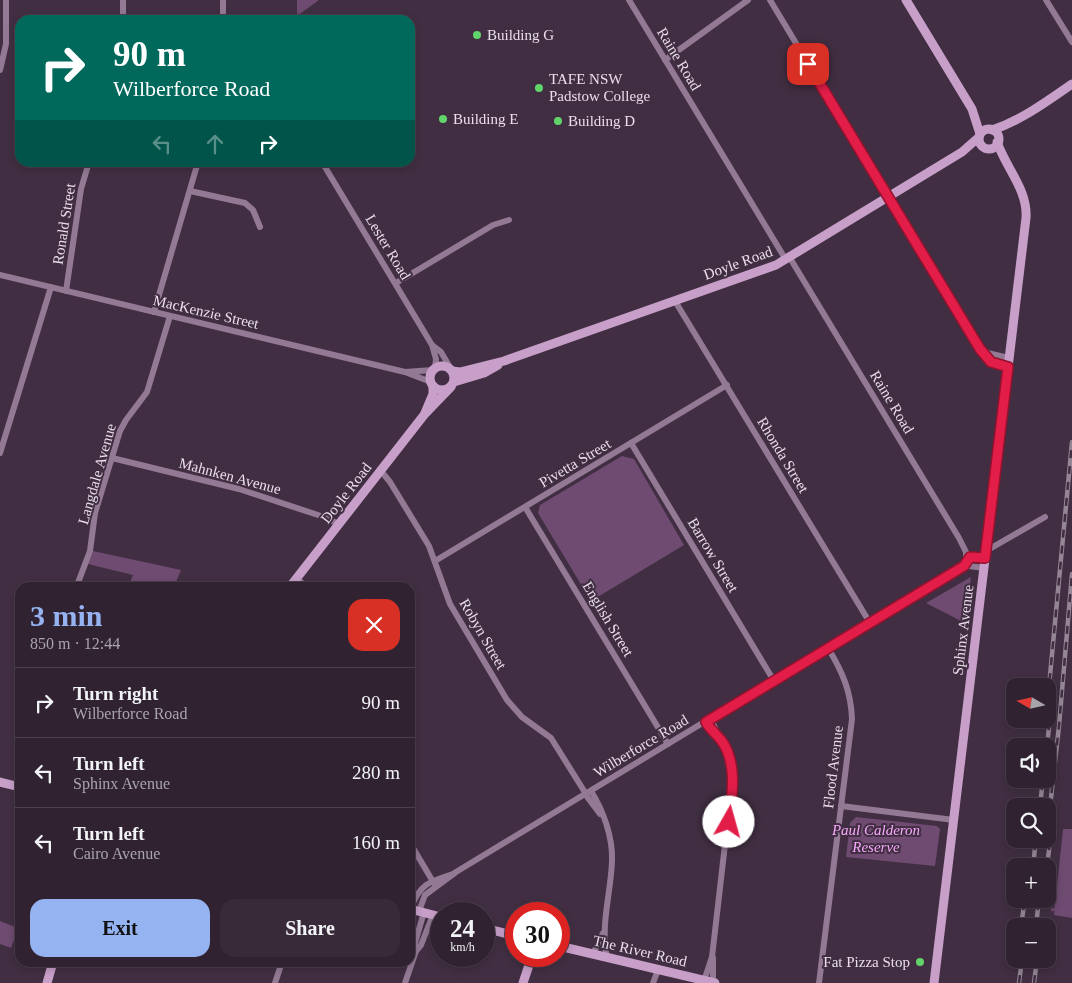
<!DOCTYPE html>
<meta charset="utf-8">
<style>
:root{--surface:#312232;--page:#392a3a;--text:#f1f3f6;--muted:#a8a4ac;--line:#4c3f4d;--accent:#95b2f1}
body{margin:0;font-family:Georgia,serif;background:var(--page);color:var(--text);height:100vh;display:flex;flex-direction:column;font-size:19px;white-space:nowrap}
*{box-sizing:border-box;margin:0}
p{font-size:16px;color:var(--muted)}
.icon{flex:none;width:28px;height:28px;fill:none;stroke:currentColor;stroke-width:2;stroke-linecap:round;stroke-linejoin:round}
.map{position:relative;flex:1;overflow:hidden}
.side{position:absolute;left:15px;top:582px;width:400px;height:385px;display:flex;flex-direction:column;background:var(--surface);border-radius:15px;box-shadow:0 2px 8px #0003,0 0 0 1px var(--line)}
.side>*{flex:none}
.top-card{position:absolute;left:15px;top:15px;width:400px;height:152px;border-radius:15px;box-shadow:0 2px 8px #0003,0 0 0 1px var(--line);background:#00695c;color:#fff;overflow:hidden}
.needle{width:32px;rotate:279deg}
.fabs{position:absolute;left:1006px;top:678px;display:grid;gap:10px}
.fabs a{display:grid;place-items:center;width:50px;height:50px;border-radius:10px;background:var(--surface);box-shadow:0 2px 8px #0003,0 0 0 1px var(--line);font-size:25px}
.speed{position:absolute;left:430px;top:902px;display:flex;gap:10px;font-size:25px;font-weight:700;text-align:center}
.speed>*{display:grid;place-content:center;width:65px;height:65px;border-radius:50%;background:var(--surface);box-shadow:0 2px 8px #0003,0 0 0 1px var(--line);line-height:1}
.speed small{font-size:12px;font-weight:400}
.speed .limit{border:8px solid #d22;background:#fff;color:#111}
.pin{position:absolute;display:grid;place-items:center;width:42px;height:42px;color:#fff;margin:-21px;border-radius:10px;box-shadow:0 2px 8px #0006}
.me{position:absolute;width:55px;margin:-28px;rotate:7deg;stroke-linejoin:round;filter:drop-shadow(0 0 4px #0008)}
.turn{display:flex;align-items:center;gap:18px;height:105px;padding:0 15px;font-size:22px}
.turn .icon{width:65px;height:65px;stroke-width:2.5}
.turn b{display:block;font-size:35px;line-height:42px}
.lanes{display:flex;align-items:center;height:48px;padding:0 15px;background:#0003;justify-content:center;gap:25px;direction:ltr}
.lanes .off{opacity:.35}
.round{display:grid;place-items:center;flex:none;width:52px;height:52px;border-radius:15px;background:var(--page)}
.summary{display:flex;align-items:center;justify-content:space-between;height:85px;padding:0 15px}
h1{font-size:30px;font-weight:600;line-height:38px;color:var(--accent)}
.primary-button{display:flex;gap:10px;margin-top:auto;padding:10px 15px}
.primary-button a{flex:1;height:58px;border-radius:15px;background:var(--accent);color:#111;font-size:20px;font-weight:600;line-height:58px;text-align:center}
.primary-button a+a{background:var(--page);color:var(--text)}
ul{padding:0;list-style:none}
li{display:flex;align-items:center;gap:15px;height:70px;padding:0 15px;border-top:1px solid var(--line)}
li div{flex:1}
li b{display:block;font-size:19px}
li em{font-style:normal}
.map>svg:first-child{display:block}
.green{fill:#6f4b71}
.lines{fill:none;stroke-linecap:round;stroke-linejoin:round}
.stream{stroke:#724975;stroke-width:2.5}
.street{stroke:#937994;stroke-width:6}
.secondary{stroke:#c79fc9;stroke-width:9}
.rail-casing{stroke:#958696;stroke-width:4.5}
.rail{stroke:#412e42;stroke-width:2.5;stroke-dasharray:8;stroke-linecap:butt}
.route-casing{stroke:#92132f;stroke-width:12}
.route{stroke:#e11d48;stroke-width:9}
.poi-dot{fill:#61d46a;stroke:#412e42;stroke-width:2}
.labels{text-anchor:middle;stroke-width:4;stroke-linejoin:round;paint-order:stroke}
.poi-label{font-size:15px;fill:#eadeeb;stroke:#412e42;text-anchor:start}
.street-label{font-size:15px;fill:#eadeeb;stroke:#412e42}
.park-label{font-size:15px;font-style:italic;fill:#f7a8fb;stroke:#412e42}
</style>
<div class="map">
<svg width="1072" height="983" viewBox="0 0 1072 983">
<rect width="100%" height="100%" fill="#412e42"/>
<g class="green">
<polygon points="297,0 319,0 297,16"/>
<polygon points="622,456 634,459 684,545 591,601 538,513 540,505"/>
<polygon points="93,551 181,570 174,587 128,587 133,575 88,564"/>
<polygon points="971,577 965,623 926,603"/>
<polygon points="856,817 937,826 940,829 935,866 846,857 850,823"/>
<polygon points="1063,829 1072,829 1072,918 1054,915"/>
<polygon points="0,921 18,928 11,948 0,944"/>
</g>
<g class="lines">
<polyline class="stream" points="1052,910 1072,903"/>
<g class="street">
<polyline points="123,0 123,20"/>
<polyline points="223,0 223,20"/>
<polyline points="629,0 786,260"/>
<polyline points="770,0 980,349 991,362 1008,367"/>
<polyline points="1046,0 1072,42"/>
<polyline points="665,60 748,0"/>
<polyline points="0,70 6,44 6,0"/>
<polyline points="322,162 432,345 436,359 435,368"/>
<polyline points="190,191 245,203 253,210 260,227"/>
<polyline points="790,258 959,538 966,552 966,562"/>
<polyline points="0,275 405,372 431,382"/>
<polyline points="396,283 493,225 509,220"/>
<polyline points="66,291 81,189 89,162"/>
<polyline points="675,301 870,623"/>
<polyline points="154,312 198,162"/>
<polyline points="433,346 441,352 451,369"/>
<polyline points="983,352 1009,358"/>
<polyline points="405,372 433,370"/>
<polyline points="631,443 774,681"/>
<polyline points="0,453 51,287"/>
<polyline points="112,458 239,489 321,516 339,524"/>
<polyline points="381,471 390,482 429,546 450,604 507,700 522,717 551,738 586,794"/>
<polyline points="525,507 668,744"/>
<polyline points="986,551 1045,517"/>
<polyline points="435,561 727,385"/>
<polyline points="966,562 969,566 984,568"/>
<polyline points="297,578 307,588"/>
<polyline points="76,588 90,551 95,513 120,431 126,420 147,392 170,316"/>
<polyline points="706,722 721,740"/>
<path d="M591,791c12,19 22,46 21,70 -1,32 -12,64 -5,97"/>
<polyline points="585,794 600,814"/>
<polyline points="841,806 954,820"/>
<polyline points="410,843 435,885"/>
<path d="M411,909c7,-24 19,-28 42,-35"/>
<polyline points="419,911 425,895 456,872 964,565 970,557 985,558"/>
<polyline points="416,951 421,945 433,915"/>
<polyline points="593,954 603,933"/>
<polyline points="713,958 713,983"/>
<polyline points="704,981 712,957 732,784 726,753 711,719"/>
<polyline points="275,983 282,962"/>
<polyline points="405,983 416,951 415,943 424,912"/>
<polyline points="653,983 658,970"/>
<path d="M819,983l33,-264c-1,-28 -10,-48 -24,-71"/>
</g>
<g class="secondary">
<polyline points="906,0 972,109 980,134"/>
<circle cx="989" cy="139" r="10"/>
<path d="M992,130c30,-10 54,-28 80,-46"/>
<circle cx="442" cy="378" r="12"/>
<polyline points="452,371 460,372 504,361 776,265 962,152 979,137"/>
<polyline points="454,382 484,373 498,365"/>
<polyline points="425,413 433,394 433,386"/>
<polyline points="289,588 424,415 451,387"/>
<polyline points="0,782 20,787"/>
<polyline points="410,909 441,917"/>
<polyline points="484,928 516,936"/>
<polyline points="559,946 715,983"/>
<polyline points="47,983 53,962"/>
<polyline points="523,983 532,956"/>
<path d="M934,983l92,-765c2,-28 -20,-50 -29,-76"/>
</g>
<g class="rail-casing">
<g id="rail">
<polyline points="1048,697 1072,442"/>
<polyline points="1047,746 1053,689"/>
<polyline points="1040,806 1043,779"/>
<polyline points="1048,825 1059,726 1072,574"/>
<polyline points="1033,866 1036,839"/>
<polyline points="1047,866 1053,819"/>
<polyline points="1021,926 1025,899"/>
<polyline points="1036,926 1039,899"/>
<polyline points="1019,983 1022,959"/>
<polyline points="1034,983 1037,959"/>
</g>
</g>
<use href="#rail" class="rail"/>
</g>
<g class="lines">
<g class="route-casing">
<path id="route" d="M729,822c3,-25 9,-60 -8,-82 -5,-6 -11,-11 -15,-18l258,-156 6,-9 15,1 23,-191 -17,-5 -11,-13 -172,-285"/>
</g>
<use href="#route" class="route"/>
</g>
<g class="poi-dot">
<circle cx="477" cy="35" r="5"/>
<circle cx="539" cy="88" r="5"/>
<circle cx="443" cy="119" r="5"/>
<circle cx="558" cy="121" r="5"/>
<circle cx="920" cy="962" r="5"/>
</g>
<g class="labels">
<g class="poi-label">
<text x="487" y="40">Building G</text>
<text x="549" y="84">TAFE NSW<tspan x="549" dy="17">Padstow College</tspan></text>
<text x="453" y="124">Building E</text>
<text x="568" y="126">Building D</text>
<text x="910" y="967" text-anchor="end">Fat Pizza Stop</text>
</g>
<g class="street-label">
<text transform="translate(679 59) rotate(59)" y="5">Raine Road</text>
<text transform="translate(64 224) rotate(-81)" y="5">Ronald Street</text>
<text transform="translate(388 247) rotate(59)" y="5">Lester Road</text>
<text transform="translate(738 263) rotate(-20)" y="5">Doyle Road</text>
<text transform="translate(206 312) rotate(13)" y="5">MacKenzie Street</text>
<text transform="translate(892 402) rotate(59)" y="5">Raine Road</text>
<text transform="translate(783 455) rotate(59)" y="5">Rhonda Street</text>
<text transform="translate(575 463) rotate(-31)" y="5">Pivetta Street</text>
<text transform="translate(97 474) rotate(-74)" y="5">Langdale Avenue</text>
<text transform="translate(230 476) rotate(15)" y="5">Mahnken Avenue</text>
<text transform="translate(346 493) rotate(-52)" y="5">Doyle Road</text>
<text transform="translate(713 555) rotate(59)" y="5">Barrow Street</text>
<text transform="translate(608 619) rotate(59)" y="5">English Street</text>
<text transform="translate(963 630) rotate(-83)" y="5">Sphinx Avenue</text>
<text transform="translate(483 634) rotate(60)" y="5">Robyn Street</text>
<text transform="translate(641 746) rotate(-31)" y="5">Wilberforce Road</text>
<text transform="translate(833 767) rotate(-83)" y="5">Flood Avenue</text>
<text transform="translate(640 951) rotate(13)" y="5">The River Road</text>
</g>
<g class="park-label">
<text x="876" y="835">Paul Calderon<tspan x="876" dy="17">Reserve</tspan></text>
</g>
</g>
</svg>
<div class="fabs">
<a><svg class="needle" viewBox="-14 -14 28 28"><path d="M0-13l5 13h-10z" fill="#e53935"/><path d="M0 13l5-13h-10z" fill="#a8a4ac"/></svg></a>
<a><svg class="icon" aria-label="sound" viewBox="0 0 24 24"><path d="M4 9h4l5-4v14l-5-4H4zM17 9q2 3 0 6"/></svg></a>
<a><svg class="icon" aria-label="search" viewBox="0 0 24 24"><circle cx="10" cy="10" r="6"/><path d="M15 15l6 6"/></svg></a>
<a>+</a>
<a>−</a>
</div>
<div class="speed"><div>24<small>km/h</small></div><div class="limit">30</div></div>
<div class="pin" style="left:808px;top:64px;background:#d93025"><svg class="icon" aria-label="arrive" viewBox="0 0 24 24"><path d="M6 21V4h12l-3 4 3 4H6"/></svg></div>
<svg class="me" style="left:729px;top:822px" viewBox="-20 -20 40 40"><circle r="19" fill="#fff"/><path d="M0-13L10 11 0 6-10 11z" fill="#e11d48"/></svg>
<div class="top-card">
<div class="turn"><svg class="icon" aria-label="right" viewBox="0 0 24 24"><path d="M7 20v-9h11M14 6l5 5-5 5"/></svg><div><b>90 m</b>Wilberforce Road</div></div>
<div class="lanes"><svg class="icon off" aria-label="left" viewBox="0 0 24 24"><path d="M17 20v-9H6M10 6l-5 5 5 5"/></svg><svg class="icon off" aria-label="ahead" viewBox="0 0 24 24"><path d="M12 20V5M6 11l6-6 6 6"/></svg><svg class="icon" aria-label="right" viewBox="0 0 24 24"><path d="M7 20v-9h11M14 6l5 5-5 5"/></svg></div>
</div>
<section class="side">
<div class="summary"><div><h1>3 min</h1><p>850 m · 12:44</p></div><a class="round" style="background:#d93025;color:#fff"><svg class="icon" aria-label="close" viewBox="0 0 24 24"><path d="M6 6l12 12M18 6L6 18"/></svg></a></div>
<ul>
<li><svg class="icon" aria-label="right" viewBox="0 0 24 24"><path d="M7 20v-9h11M14 6l5 5-5 5"/></svg><div><b>Turn right</b><p>Wilberforce Road</p></div><em>90 m</em></li>
<li><svg class="icon" aria-label="left" viewBox="0 0 24 24"><path d="M17 20v-9H6M10 6l-5 5 5 5"/></svg><div><b>Turn left</b><p>Sphinx Avenue</p></div><em>280 m</em></li>
<li><svg class="icon" aria-label="left" viewBox="0 0 24 24"><path d="M17 20v-9H6M10 6l-5 5 5 5"/></svg><div><b>Turn left</b><p>Cairo Avenue</p></div><em>160 m</em></li>
</ul>
<div class="primary-button"><a>Exit</a><a>Share</a></div>
</section>
</div>
